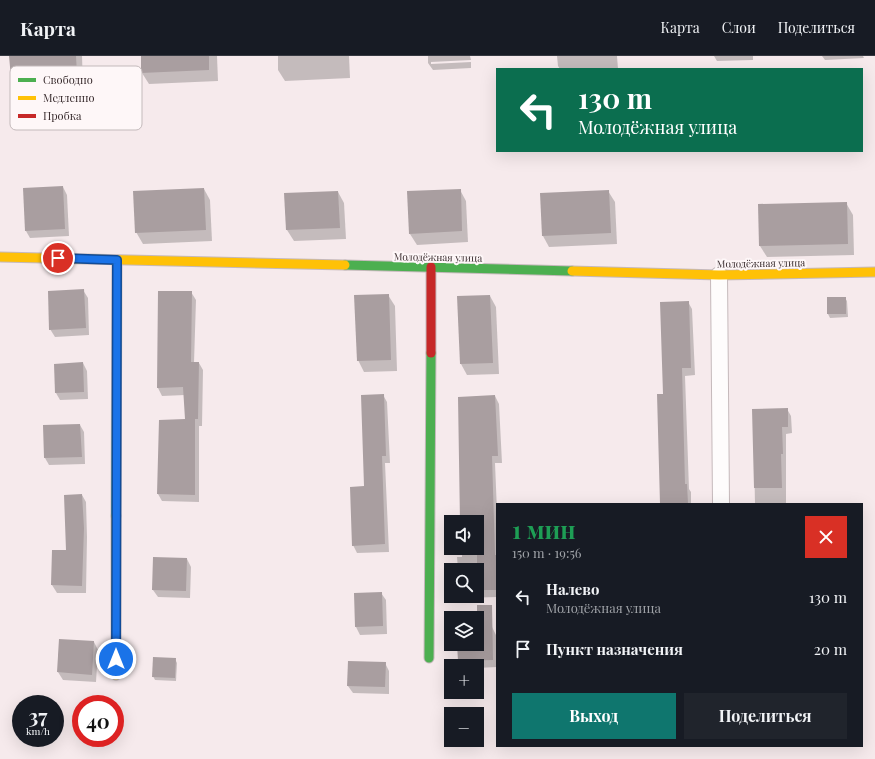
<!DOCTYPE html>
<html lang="ru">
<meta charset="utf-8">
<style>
:root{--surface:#171b24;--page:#20242c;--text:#f1f3f6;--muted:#9ea1a6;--line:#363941;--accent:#0f766e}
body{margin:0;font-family:"Playfair Display",serif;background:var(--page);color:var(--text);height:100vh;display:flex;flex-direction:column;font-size:15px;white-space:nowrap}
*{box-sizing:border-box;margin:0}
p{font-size:13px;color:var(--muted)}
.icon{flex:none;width:22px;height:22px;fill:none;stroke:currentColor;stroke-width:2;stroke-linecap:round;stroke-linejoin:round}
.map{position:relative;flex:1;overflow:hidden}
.drawer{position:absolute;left:496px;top:447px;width:367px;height:244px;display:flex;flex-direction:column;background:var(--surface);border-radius:0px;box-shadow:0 4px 16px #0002}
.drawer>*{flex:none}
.hud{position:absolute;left:496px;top:12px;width:367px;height:84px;border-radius:0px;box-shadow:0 4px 16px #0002;background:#0b6e4f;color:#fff;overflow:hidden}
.tools{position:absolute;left:444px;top:459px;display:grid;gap:8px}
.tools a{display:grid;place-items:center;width:40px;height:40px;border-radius:0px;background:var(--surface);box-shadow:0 4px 16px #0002;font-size:20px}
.speed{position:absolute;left:12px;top:639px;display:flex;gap:8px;font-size:20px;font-weight:700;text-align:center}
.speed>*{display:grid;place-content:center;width:52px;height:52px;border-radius:50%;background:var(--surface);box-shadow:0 4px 16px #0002;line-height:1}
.speed small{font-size:10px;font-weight:400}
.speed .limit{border:6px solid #d22;background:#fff;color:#111}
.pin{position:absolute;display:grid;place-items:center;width:34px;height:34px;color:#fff;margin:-17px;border:2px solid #fff;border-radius:50%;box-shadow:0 1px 4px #0007}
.me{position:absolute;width:44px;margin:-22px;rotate:0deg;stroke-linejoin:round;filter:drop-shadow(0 0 3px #0008)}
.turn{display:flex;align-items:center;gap:14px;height:84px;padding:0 16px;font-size:18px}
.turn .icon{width:52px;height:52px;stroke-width:2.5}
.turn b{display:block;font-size:28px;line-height:34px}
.round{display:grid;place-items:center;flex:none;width:42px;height:42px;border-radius:0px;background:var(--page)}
.overview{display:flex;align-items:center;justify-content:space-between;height:68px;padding:0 16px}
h1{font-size:24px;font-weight:700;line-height:30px;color:#1e9e55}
.action{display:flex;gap:8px;margin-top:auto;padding:8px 16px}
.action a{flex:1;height:46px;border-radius:0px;background:var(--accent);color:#fff;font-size:16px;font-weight:700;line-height:46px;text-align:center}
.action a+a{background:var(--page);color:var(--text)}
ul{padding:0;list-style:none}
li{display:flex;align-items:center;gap:12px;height:52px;padding:0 16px}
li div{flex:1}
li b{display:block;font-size:15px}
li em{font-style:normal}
header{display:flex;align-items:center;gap:24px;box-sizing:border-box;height:56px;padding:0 20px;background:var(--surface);border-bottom:1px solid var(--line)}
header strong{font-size:19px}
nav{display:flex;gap:22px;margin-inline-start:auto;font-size:14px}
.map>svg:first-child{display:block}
.shadow{fill:#0003}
.building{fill:#a99ea0}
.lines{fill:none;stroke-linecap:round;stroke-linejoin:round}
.street-casing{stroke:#c5b9bb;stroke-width:18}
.fast-casing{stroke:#c5b9bb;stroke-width:11}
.slow-casing{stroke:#c5b9bb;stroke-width:11}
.jam-casing{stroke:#c5b9bb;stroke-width:11}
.street{stroke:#fefcfc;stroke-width:16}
.fast{stroke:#4caf50;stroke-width:9}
.slow{stroke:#ffc107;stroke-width:9}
.jam{stroke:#c62828;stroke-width:9}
.route-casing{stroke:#114b97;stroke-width:10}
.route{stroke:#1a73e8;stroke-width:7}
.labels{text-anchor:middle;stroke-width:4;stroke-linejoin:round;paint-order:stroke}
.street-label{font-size:10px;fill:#392c2e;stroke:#fef7f8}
.key{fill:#fef7f8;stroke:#c3babb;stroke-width:1}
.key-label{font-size:11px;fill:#392c2e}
</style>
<header>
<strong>Карта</strong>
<nav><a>Карта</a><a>Слои</a><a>Поделиться</a></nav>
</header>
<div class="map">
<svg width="875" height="703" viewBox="0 0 875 703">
<rect width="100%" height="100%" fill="#f6eaec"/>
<g class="shadow">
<polygon points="10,0 82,0 83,30 18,33 12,22"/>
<polygon points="142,0 217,0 218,25 149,28 142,17"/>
<polygon points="278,0 349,0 350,22 285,25 278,14"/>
<polygon points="428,0 470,0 471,4 431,6 431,8 471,6 471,12 433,14 428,7"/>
<polygon points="557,0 617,0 618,13 560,13 558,10"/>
<polygon points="714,0 753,0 753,4 717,5"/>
<polygon points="822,0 863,0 864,2 825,4"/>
<polygon points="63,131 67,139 69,180 30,182 26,175"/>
<polygon points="204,133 210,144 212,185 143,188 136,176"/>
<polygon points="460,134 466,145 468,186 417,189 410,178"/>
<polygon points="608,135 615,146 617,188 549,191 543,180 541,138"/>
<polygon points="338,136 344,147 346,183 294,185 287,174 285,138"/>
<polygon points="846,147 853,159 854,199 767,201 760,190"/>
<polygon points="83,234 88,242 89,279 55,281 50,273"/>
<polygon points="159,236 191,236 196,244 194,307 199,307 203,314 202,370 199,370 199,446 162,445 158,438 186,364 185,339 162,340 158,332"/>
<polygon points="388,239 395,250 397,315 364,316 358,304"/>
<polygon points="490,240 496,251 499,318 467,319 461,308 458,241"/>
<polygon points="828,242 845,242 847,245 848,261 830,262 828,258"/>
<polygon points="688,246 692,253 695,319 685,320 689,433 691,436 691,448 661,448 664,339"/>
<polygon points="83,307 87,315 88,343 60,344 56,337"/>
<polygon points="383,339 387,346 390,407 385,407 389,496 357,497 353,489"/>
<polygon points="495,340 499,348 502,407 495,407 497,455 497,541 463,542 461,540 477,540 477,514 458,514 457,501 462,501 462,492 477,492 477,466 461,466"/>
<polygon points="787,353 791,360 792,377 786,378 786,448 755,448 753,354"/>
<polygon points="80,369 84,376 85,408 49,409 45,402"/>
<polygon points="82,439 86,446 87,481 86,537 57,537 52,529 53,495 67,495"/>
<polygon points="187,503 191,511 190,542 158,541 153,534"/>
<polygon points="381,537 386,544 387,578 360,579 356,571 355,538"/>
<polygon points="492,571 496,579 497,611 477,612 477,610 462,610 459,605 458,588 477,588 477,572"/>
<polygon points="60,584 94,586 98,594 96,626 63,624 58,616"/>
<polygon points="175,603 177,607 176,625 155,624 153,620"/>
<polygon points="385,607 389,615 389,638 353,637 348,630"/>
</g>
<g class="building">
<polygon points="9,0 76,0 77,19 11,22"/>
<polygon points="141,0 209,0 209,14 141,17"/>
<polygon points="63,130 65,173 25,175 23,132"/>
<polygon points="204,132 206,174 135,177 133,135"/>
<polygon points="461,133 462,175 409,178 407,135"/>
<polygon points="609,134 611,177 542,180 540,137"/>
<polygon points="338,135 340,172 286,174 284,137"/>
<polygon points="847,146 848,188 759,190 758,148"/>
<polygon points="84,233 86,272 49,274 48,235"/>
<polygon points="158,235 192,235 191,306 199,306 198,363 195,363 195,439 157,438 159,364 185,363 183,331 157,332"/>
<polygon points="389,238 391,304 357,305 354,239"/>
<polygon points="490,239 493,307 460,308 457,240"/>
<rect x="827" y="241" width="19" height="17"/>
<polygon points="689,245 691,312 682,312 685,428 687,428 688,448 660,448 657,338 663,338 660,246"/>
<polygon points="83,306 84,336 55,337 54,308"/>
<polygon points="384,338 386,400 382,400 385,488 352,490 350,431 364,430 361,339"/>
<polygon points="495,339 498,400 492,400 495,499 497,499 497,534 477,534 477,466 460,466 458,341"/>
<polygon points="788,352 788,371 782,371 783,398 781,398 782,432 754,432 752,353"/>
<polygon points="80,368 82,401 44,402 43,369"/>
<polygon points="82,438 84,472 82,530 51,529 52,494 66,494 64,439"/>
<polygon points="153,501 187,502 186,535 152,534"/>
<polygon points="382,536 383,570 355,571 354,537"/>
<polygon points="477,549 492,549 493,604 458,605 457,588 477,588"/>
<polygon points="59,583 94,585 92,619 57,616"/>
<polygon points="153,601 176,602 175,622 152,621"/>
<polygon points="348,605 386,606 385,631 347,630"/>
</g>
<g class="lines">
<g class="street-casing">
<polyline id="street" points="719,219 721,448"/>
</g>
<g class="fast-casing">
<g id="fast">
<polyline points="345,209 572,215"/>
<polyline points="116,460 117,204"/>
<polyline points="429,602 431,297"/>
</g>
</g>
<g class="slow-casing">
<g id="slow">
<polyline points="0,201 345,209"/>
<polyline points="572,215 719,219 875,216"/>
<polyline points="116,619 116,460"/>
</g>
</g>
<g class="jam-casing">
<polyline id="jam" points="431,297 431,211"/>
</g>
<use href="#street" class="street"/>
<use href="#fast" class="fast"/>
<use href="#slow" class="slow"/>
<use href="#jam" class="jam"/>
</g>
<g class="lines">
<g class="route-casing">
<polyline id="route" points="58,202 117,204 116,603"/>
</g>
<use href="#route" class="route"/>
</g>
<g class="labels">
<g class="street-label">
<text transform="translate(438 201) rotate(1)" y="4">Молодёжная улица</text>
<text transform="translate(761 207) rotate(-1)" y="4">Молодёжная улица</text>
</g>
</g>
<rect x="10" y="10" width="132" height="64" rx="6" class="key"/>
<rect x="18" y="22" width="18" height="4" fill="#4caf50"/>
<rect x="18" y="40" width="18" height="4" fill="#ffc107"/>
<rect x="18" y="58" width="18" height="4" fill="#c62828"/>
<g class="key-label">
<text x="43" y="28">Свободно</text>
<text x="43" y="46">Медленно</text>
<text x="43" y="64">Пробка</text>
</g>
</svg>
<div class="tools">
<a><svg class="icon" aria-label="sound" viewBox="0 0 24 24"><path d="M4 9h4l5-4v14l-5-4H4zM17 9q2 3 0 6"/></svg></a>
<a><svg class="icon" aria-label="search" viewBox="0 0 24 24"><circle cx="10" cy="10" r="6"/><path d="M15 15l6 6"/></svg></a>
<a><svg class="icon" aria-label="layers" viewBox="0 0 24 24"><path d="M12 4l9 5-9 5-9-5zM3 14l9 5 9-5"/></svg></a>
<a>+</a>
<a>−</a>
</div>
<div class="speed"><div>37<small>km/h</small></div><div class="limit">40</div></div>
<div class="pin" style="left:58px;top:202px;background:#d93025"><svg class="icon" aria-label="arrive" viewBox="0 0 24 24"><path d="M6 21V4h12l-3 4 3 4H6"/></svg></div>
<svg class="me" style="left:116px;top:603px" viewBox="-20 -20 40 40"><circle r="17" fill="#1a73e8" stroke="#fff" stroke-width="3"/><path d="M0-11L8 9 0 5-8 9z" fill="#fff"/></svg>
<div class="hud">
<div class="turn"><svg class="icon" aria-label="left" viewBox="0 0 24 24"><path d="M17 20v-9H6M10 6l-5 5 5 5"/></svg><div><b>130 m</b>Молодёжная улица</div></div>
</div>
<section class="drawer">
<div class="overview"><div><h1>1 мин</h1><p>150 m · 19:56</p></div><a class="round" style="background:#d93025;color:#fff"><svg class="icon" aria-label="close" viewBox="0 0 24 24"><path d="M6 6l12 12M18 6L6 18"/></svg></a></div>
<ul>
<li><svg class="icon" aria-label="left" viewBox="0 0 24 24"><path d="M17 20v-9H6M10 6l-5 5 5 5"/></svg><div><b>Налево</b><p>Молодёжная улица</p></div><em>130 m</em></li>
<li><svg class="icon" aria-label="arrive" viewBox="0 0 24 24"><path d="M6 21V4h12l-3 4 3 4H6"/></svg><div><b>Пункт назначения</b></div><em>20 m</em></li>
</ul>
<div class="action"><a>Выход</a><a>Поделиться</a></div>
</section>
</div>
